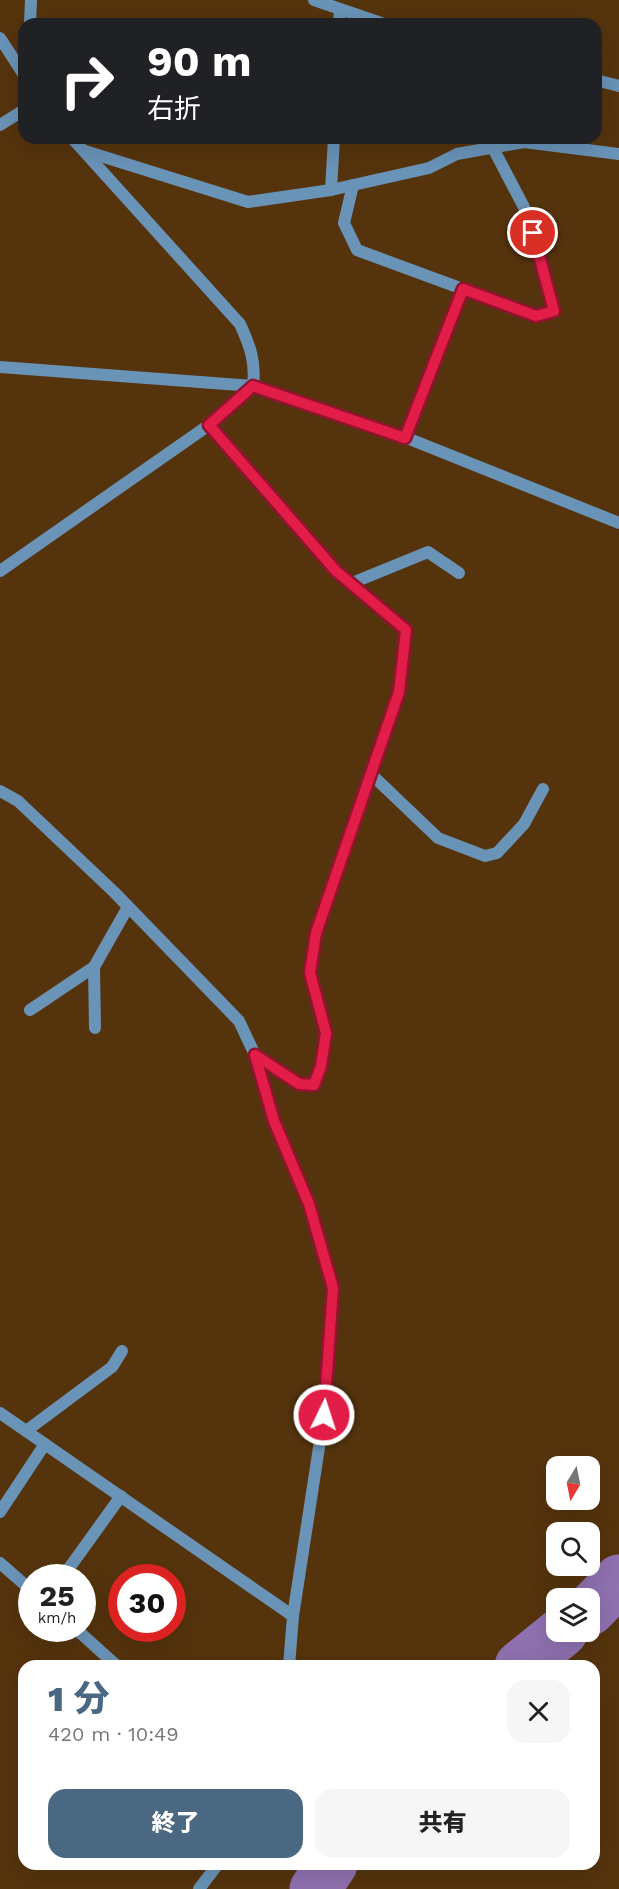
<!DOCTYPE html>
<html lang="ja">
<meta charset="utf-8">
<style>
:root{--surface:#fff;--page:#f6f6f6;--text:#222;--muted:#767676;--accent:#4a6882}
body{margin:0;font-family:"Work Sans","Noto Sans JP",sans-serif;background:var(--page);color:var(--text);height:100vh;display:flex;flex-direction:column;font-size:22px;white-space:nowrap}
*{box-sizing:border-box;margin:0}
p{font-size:20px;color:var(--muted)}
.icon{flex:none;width:33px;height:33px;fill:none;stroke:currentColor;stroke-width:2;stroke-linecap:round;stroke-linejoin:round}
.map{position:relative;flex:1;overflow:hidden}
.sheet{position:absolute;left:18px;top:1660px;width:582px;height:210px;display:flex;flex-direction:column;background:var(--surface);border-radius:18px;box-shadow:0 6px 24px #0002}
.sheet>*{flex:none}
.guide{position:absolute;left:18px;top:18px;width:584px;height:126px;border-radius:18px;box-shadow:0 6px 24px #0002;background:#202124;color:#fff;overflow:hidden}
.needle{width:39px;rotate:190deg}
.tools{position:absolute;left:546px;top:1456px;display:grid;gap:12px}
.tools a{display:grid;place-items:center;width:54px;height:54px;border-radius:12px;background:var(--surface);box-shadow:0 6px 24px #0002;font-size:30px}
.speed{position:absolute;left:18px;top:1564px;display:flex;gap:12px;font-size:30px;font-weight:700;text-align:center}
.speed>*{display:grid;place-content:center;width:78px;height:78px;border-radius:50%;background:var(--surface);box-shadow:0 6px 24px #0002;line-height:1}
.speed small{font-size:15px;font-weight:400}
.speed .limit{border:9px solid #d22;background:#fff;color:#111}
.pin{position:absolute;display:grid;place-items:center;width:51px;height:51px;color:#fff;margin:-26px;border:3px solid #fff;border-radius:50%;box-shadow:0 2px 6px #0007}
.me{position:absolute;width:66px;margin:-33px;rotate:4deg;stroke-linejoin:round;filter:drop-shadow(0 0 4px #0008)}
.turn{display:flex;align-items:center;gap:21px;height:126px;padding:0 30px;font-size:27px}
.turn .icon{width:78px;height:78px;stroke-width:2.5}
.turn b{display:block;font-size:42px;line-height:51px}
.round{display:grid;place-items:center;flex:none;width:63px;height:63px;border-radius:18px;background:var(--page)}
.overview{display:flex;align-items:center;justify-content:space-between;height:102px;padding:0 30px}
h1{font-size:36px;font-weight:800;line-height:45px;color:var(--accent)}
.button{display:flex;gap:12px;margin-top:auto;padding:12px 30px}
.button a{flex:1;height:69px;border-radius:18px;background:var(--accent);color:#fff;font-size:24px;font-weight:800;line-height:69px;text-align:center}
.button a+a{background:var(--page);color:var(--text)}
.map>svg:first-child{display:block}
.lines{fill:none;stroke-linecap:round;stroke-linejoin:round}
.river{stroke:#8f71b0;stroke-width:51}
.service{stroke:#6993b7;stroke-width:12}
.minor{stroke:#6993b7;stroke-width:12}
.tertiary{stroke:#6993b7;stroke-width:12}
.route-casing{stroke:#92132f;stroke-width:15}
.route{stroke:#e11d48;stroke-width:10}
</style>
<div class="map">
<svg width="619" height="1889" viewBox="0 0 619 1889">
<rect width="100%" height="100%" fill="#55340d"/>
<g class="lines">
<g class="river">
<polyline points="590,1610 619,1580"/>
<polyline points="520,1666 562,1632"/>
<polyline points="315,1889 332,1864"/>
</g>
<g class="service">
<polyline points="314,0 384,24"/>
<polyline points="596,80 619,86"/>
<polyline points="62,1578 121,1496"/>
</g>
<g class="minor">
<polyline points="30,24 31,0"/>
<polyline points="339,24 340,10"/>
<polyline points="0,38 24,75"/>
<polyline points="0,125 24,110"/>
<polyline points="85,151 248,202 331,190 429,168 457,154 524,142 619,154"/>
<polyline points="353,185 344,223 357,250 536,316 554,311 527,213 493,148"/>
<polyline points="331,190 334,138"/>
<polyline points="209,425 336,571 406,630 399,691 316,933 310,973 326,1033 321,1066 314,1085 299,1084 255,1055"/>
<polyline points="405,438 463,289"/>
<path d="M0,571l209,-146 44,-39c3,-24 -3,-40 -13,-62l-168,-186"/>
<polyline points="352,583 428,552 459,573"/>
<polyline points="371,774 438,838 485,856 497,853 524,824 543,789"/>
<polyline points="0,791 18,801 114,892 239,1021 255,1055 274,1121 309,1204 333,1288 324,1415 293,1616 289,1666"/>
<polyline points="94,967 95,1028"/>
<polyline points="30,1010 94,967 128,907"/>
<polyline points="0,1413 293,1616"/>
<polyline points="26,1431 112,1367 122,1351"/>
<polyline points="0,1512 45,1444"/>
<polyline points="0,1563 32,1591"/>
<polyline points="76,1629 117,1666"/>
<polyline points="199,1889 218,1864"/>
</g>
<polyline class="tertiary" points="0,367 253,386 402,436 619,523"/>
</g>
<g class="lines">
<g class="route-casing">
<polyline id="route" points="324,1415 333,1288 309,1204 274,1121 255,1055 299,1084 314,1085 321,1066 326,1033 310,973 316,933 399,692 406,630 336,571 209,425 253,386 405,438 463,289 536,316 554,311 533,233"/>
</g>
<use href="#route" class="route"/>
</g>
</svg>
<div class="tools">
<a><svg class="needle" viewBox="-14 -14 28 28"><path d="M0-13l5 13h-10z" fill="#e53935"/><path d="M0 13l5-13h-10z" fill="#767676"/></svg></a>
<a><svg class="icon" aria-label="search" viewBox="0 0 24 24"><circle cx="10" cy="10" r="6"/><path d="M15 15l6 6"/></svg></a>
<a><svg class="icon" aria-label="layers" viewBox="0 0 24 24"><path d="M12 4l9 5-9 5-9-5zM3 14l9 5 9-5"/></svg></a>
</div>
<div class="speed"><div>25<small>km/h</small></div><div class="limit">30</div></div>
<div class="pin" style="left:533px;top:233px;background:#d93025"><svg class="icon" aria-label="arrive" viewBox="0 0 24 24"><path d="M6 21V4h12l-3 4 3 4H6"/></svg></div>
<svg class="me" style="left:324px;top:1415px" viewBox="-20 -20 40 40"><circle r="17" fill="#e11d48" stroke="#fff" stroke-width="3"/><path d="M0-11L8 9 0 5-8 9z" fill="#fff"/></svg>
<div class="guide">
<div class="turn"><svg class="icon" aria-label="right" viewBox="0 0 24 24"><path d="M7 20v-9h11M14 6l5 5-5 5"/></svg><div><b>90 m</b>右折</div></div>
</div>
<section class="sheet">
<div class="overview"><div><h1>1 分</h1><p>420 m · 10:49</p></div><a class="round"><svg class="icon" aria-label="close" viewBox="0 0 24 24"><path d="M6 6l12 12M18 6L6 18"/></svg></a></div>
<div class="button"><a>終了</a><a>共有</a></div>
</section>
</div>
